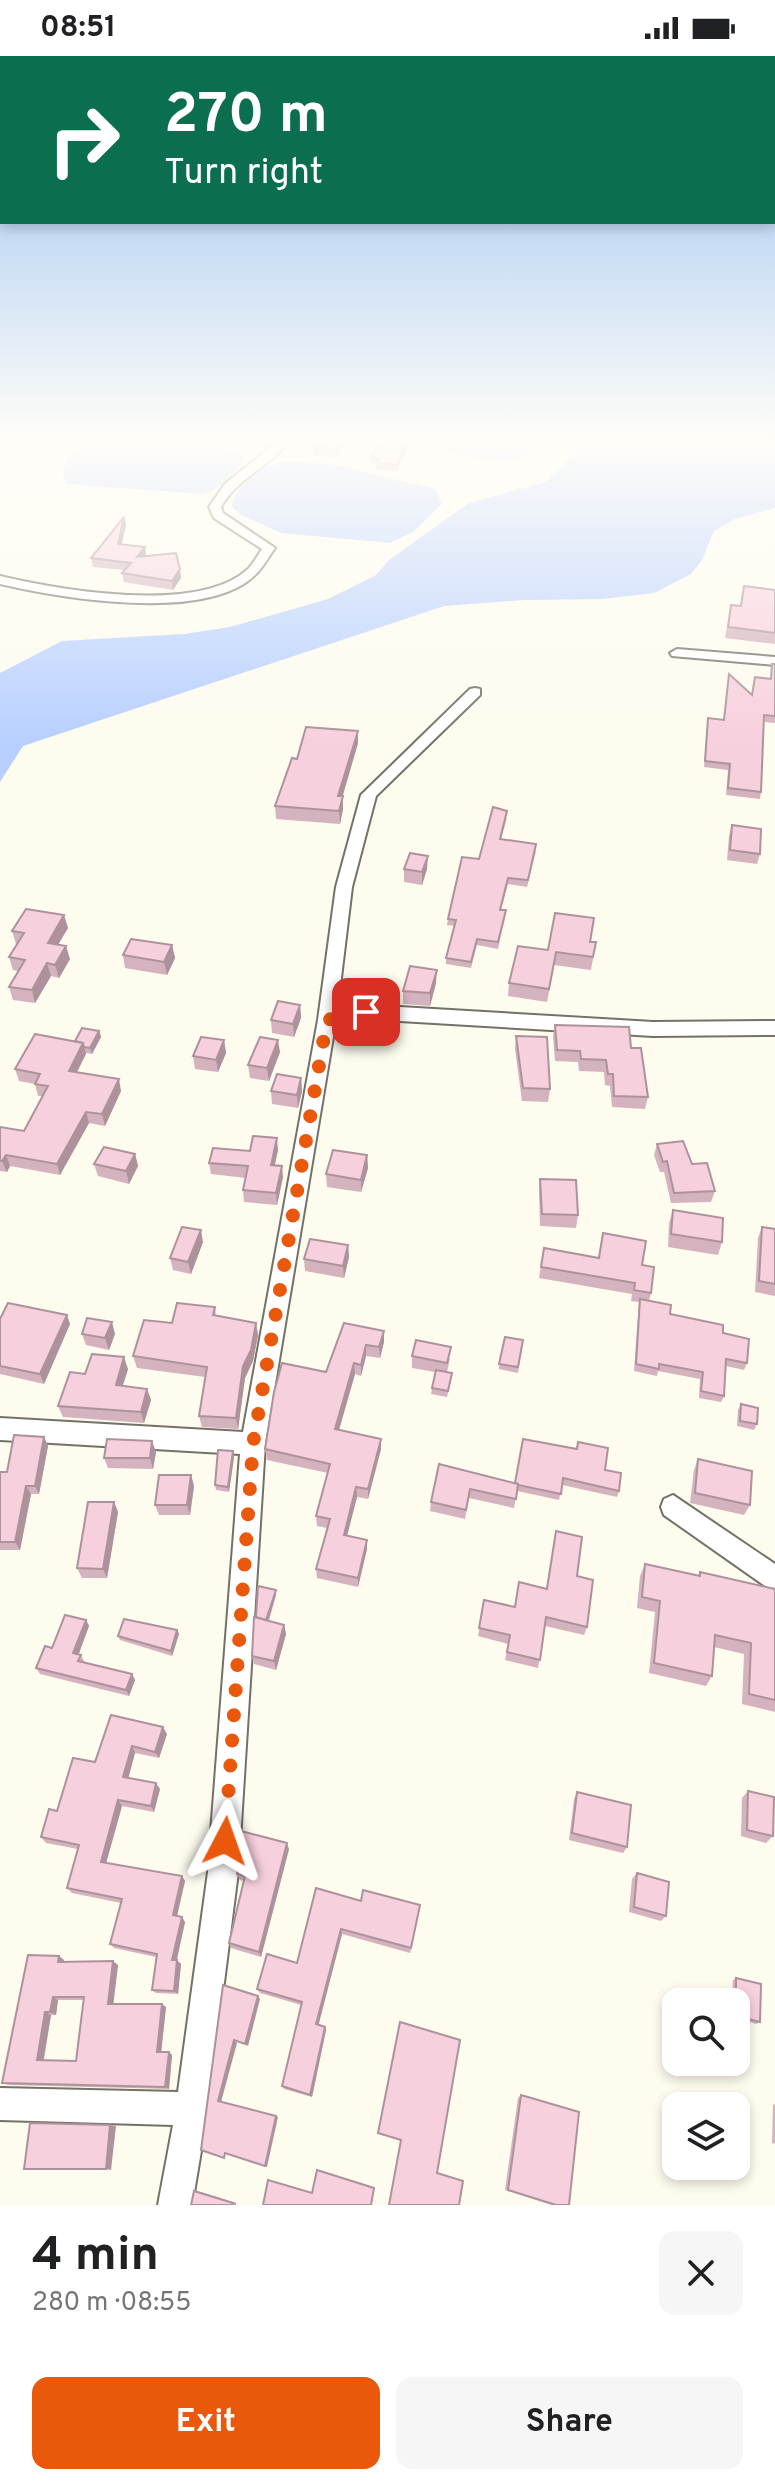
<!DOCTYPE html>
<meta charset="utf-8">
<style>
:root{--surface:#fff;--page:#f6f6f6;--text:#202124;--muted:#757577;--accent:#ea580c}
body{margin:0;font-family:Overpass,sans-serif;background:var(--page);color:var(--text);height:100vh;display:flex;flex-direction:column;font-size:30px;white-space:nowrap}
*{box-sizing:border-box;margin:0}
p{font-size:26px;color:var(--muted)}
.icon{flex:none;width:44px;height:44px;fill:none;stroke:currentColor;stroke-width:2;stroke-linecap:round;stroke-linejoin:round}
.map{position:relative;height:2149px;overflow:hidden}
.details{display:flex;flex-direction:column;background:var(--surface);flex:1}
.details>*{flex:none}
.banner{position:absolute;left:0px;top:0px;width:776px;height:168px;box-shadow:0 4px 12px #0003;background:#0b6e4f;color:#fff;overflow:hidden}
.buttons{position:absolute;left:662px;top:1932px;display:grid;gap:16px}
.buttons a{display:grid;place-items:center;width:88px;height:88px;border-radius:16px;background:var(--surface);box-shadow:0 4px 12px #0003;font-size:40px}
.pin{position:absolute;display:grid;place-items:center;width:68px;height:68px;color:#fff;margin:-34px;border-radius:16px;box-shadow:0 4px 12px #0006}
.me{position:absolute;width:88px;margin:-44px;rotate:4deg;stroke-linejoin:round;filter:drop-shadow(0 0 6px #0008)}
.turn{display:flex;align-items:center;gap:28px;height:168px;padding:0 32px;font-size:36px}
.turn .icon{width:104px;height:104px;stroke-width:2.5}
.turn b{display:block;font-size:56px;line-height:68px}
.round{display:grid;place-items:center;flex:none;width:84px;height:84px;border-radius:16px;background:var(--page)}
.headline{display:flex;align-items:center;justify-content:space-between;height:136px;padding:0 32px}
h1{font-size:48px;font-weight:700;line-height:60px}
.primary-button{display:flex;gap:16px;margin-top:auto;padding:16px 32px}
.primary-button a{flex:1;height:92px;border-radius:16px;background:var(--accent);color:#fff;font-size:32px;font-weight:700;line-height:92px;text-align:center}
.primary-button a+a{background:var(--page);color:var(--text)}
.status{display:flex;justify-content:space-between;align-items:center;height:56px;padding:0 40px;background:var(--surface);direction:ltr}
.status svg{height:22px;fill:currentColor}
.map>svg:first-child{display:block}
.water{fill:#b8d0ff}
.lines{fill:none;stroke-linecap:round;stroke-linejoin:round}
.street-casing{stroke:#747167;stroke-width:4}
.street{fill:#fff;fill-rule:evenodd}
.wall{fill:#d4b3be;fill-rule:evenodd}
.shaded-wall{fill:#ad929b}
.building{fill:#f7d0dd;stroke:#ad929b;stroke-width:2;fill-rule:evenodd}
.route{stroke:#ea580c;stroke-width:14;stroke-dasharray:0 25.2}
</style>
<div class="status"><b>08:51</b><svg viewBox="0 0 49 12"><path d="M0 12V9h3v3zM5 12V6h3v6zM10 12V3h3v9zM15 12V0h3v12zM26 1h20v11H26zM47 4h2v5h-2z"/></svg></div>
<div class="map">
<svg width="775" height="2149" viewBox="0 0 775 2149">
<rect width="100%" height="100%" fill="#fefbef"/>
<g class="water">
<path d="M82,385h105l6,4 46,5 5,6c-6,17 -24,34 -42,38l-135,-10c-11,-14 4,-33 15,-43z"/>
<path d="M445,385h70l17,7c-16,22 -62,8 -85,3l-6,-5z"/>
<polygon points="578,385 775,385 775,452 735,463 714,475 702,504 691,518 654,537 603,543 525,544 444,550 23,690 0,726 0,617 62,585 184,578 230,571 328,543 376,519 389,504 469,447 546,426 577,395"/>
<path d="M287,405l49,4 99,24 7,15 -29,28 -23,11 -109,-10 -40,-18 -10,-9c8,-25 32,-41 56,-45z"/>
</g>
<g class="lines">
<g class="street-casing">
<g id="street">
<path d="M278,385h11c-19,26 -52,37 -68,66l2,6 52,35c-6,8 -11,18 -18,25 -47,51 -197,25 -257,11v-8c60,14 199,39 248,-7 5,-5 10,-14 14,-20l-48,-31 -5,-11 16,-23z"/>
<polygon points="677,593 775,601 775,609 672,600 670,597"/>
<polygon points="475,632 480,633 480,639 376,740 352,831 337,955 366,949 653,966 775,965 775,979 653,980 366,963 335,969 265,1388 238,1816 208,2053 192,2149 158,2149 173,2069 0,2064 0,2032 178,2036 208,1816 240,1398 0,1384 0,1362 243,1376 318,964 336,831 361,739 470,633"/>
<polygon points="673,1439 775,1508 775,1537 664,1459 661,1451 664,1443"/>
</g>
</g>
<use href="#street" class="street"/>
</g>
<g class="wall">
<polygon points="214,385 275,385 265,391 214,386"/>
<polygon points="344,385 337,402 314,399 313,391"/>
<polygon points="407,394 397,415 376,413 376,408 371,407 371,401"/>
<polygon points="126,469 121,488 146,499 146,500 181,522 173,534 124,526 122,517 124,514 93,511 91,502"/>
<polygon points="744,530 775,534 775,588 725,582 731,549 740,550"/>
<polygon points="772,608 775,608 775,667 764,666 761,736 760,743 726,739 728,714 704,711 708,662 724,664 729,618 752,638 755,621 770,623"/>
<polygon points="358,687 342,740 343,753 340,768 276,763 275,750 297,703"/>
<polygon points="507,762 501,783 536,795 527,831 508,828 501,854 505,861 498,893 477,889 471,912 446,908 446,902 455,870 447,869 448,863 479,803"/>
<polygon points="732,769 760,798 757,808 727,804 729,780"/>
<polygon points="404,813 427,813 422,829 404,826"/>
<polygon points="64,859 68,872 58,889 70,903 59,922 51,920 35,947 13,944 9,931 18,915 13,914 9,901 17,889 16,888 12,875"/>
<polygon points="590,886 596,886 591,914 554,909 547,946 508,940 509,927 548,894"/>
<polygon points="172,889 175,902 167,919 125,912 123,899"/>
<polygon points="436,927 430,950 403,948 403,935"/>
<polygon points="300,949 301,962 294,981 272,977 271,964"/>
<polygon points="555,969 631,992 648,1041 645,1053 612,1051 610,1030 605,1029 604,1016 579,1015 578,1006 555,1005 553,980"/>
<polygon points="99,975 101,981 92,998 86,997 77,1016 121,1035 105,1070 89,1067 60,1119 10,1110 7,1116 0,1115 0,1071 24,1075 43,1040 38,1040 35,1028 19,1025 15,1013"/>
<polygon points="516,980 550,1033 548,1046 522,1045 515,993"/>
<polygon points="224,984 226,997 218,1016 195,1013 193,1000"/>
<polygon points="280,996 269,1025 250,1022 248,1009"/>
<polygon points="301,1022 302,1035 298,1052 272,1048 271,1035"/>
<polygon points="657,1088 692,1108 715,1135 711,1146 671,1147 664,1116 660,1116 654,1099"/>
<polygon points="278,1094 275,1109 283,1121 277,1149 244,1146 243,1134 246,1122 211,1118 209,1107 250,1095"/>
<polygon points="135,1098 138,1110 129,1128 98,1120 94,1108"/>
<polygon points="367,1099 368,1112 361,1136 327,1131 326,1118"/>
<polygon points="540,1123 578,1159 576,1172 540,1170 539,1136"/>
<polygon points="673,1154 722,1186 718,1199 668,1191 669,1167"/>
<polygon points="762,1171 775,1173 775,1240 755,1236 758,1182"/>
<polygon points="603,1177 642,1209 651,1237 649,1245 670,1258 723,1277 747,1307 744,1314 726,1310 724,1340 721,1346 699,1342 700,1323 658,1315 657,1320 634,1315 639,1246 631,1245 632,1238 539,1222 544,1192 598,1202"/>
<polygon points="203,1186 191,1218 173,1214 170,1202"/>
<polygon points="348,1189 349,1201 344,1222 305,1215 304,1203"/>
<polygon points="215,1251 216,1260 256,1267 258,1279 253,1305 245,1322 238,1373 202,1371 199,1360 205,1321 137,1312 133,1300 172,1267"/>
<polygon points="0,1263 70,1268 44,1328 0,1318"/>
<polygon points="384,1275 384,1286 380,1302 366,1300 361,1320 355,1318 339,1374 381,1383 381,1393 368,1443 357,1441 347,1479 367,1484 367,1493 358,1531 317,1522 316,1513 327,1472 317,1470 316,1460 328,1417 267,1404 265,1393 326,1316"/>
<polygon points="82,1278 115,1278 109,1294 86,1289"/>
<polygon points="523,1284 518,1317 499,1313 499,1308"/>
<polygon points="412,1300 450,1303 447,1316 451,1323 447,1341 431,1338 435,1316 412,1312"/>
<polygon points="128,1313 123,1330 147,1333 151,1344 144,1367 63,1361 58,1350 85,1318"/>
<polygon points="741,1348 757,1368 754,1374 737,1370 738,1354"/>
<polygon points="44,1381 48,1390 39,1438 31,1438 20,1494 0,1494 0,1416 7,1416"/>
<polygon points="578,1386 605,1414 619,1435 617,1441 562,1429 559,1444 517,1435 514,1452 469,1442 465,1463 430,1455 431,1446 439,1408 515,1427 576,1393"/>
<polygon points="156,1396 153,1413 108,1412 104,1402"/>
<polygon points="234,1401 229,1436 216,1434 215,1429"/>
<polygon points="698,1403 750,1449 744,1459 690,1447 694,1414"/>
<polygon points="191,1419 194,1430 190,1459 159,1459 155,1449"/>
<polygon points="114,1446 118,1456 107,1522 82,1522 77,1512"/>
<polygon points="556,1475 577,1520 587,1571 584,1579 545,1570 538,1612 505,1604 508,1588 478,1580 484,1544 514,1551 546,1533"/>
<polygon points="645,1508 698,1519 700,1516 775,1533 775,1656 742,1648 744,1598 714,1591 712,1620 706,1630 649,1617 655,1556 637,1552 640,1520"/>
<polygon points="276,1539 269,1565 284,1569 286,1578 276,1614 254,1608 252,1600 256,1562"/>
<polygon points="86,1564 89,1570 78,1598 81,1599 84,1605 84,1606 132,1618 135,1624 129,1640 40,1618 36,1612 52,1592"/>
<polygon points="177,1574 179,1578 172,1600 120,1584 118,1580"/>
<polygon points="111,1659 167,1678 159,1702 135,1697 128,1722 160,1733 154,1756 122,1750 106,1807 182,1820 185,1825 177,1860 185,1866 176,1904 181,1908 178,1938 156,1937 152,1934 156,1901 114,1892 110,1888 121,1847 72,1837 67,1832 78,1793 46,1787 41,1781 57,1755 95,1706"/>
<polygon points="748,1735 773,1780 766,1787 741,1780 742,1742"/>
<polygon points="577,1736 627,1791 623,1797 569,1784 574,1743"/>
<polygon points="289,1793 261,1901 231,1892 229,1887 244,1825 240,1824 237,1818"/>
<polygon points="637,1817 666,1860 661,1865 629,1856 632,1823"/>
<polygon points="361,1845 420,1849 410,1897 342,1878 318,1969 326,1974 312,2041 284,2033 282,2030 301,1949 260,1937 257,1933 297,1907"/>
<path d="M64,1904v2l54,3 -5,39 53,3 -5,45h8l3,3 -3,34 -160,-4 -7,-2zM58,1944h26l-8,61 -32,-1 7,-45h5z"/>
<polygon points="736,1922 760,1966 756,1968 736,1962 736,1946 732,1946 733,1924"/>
<polygon points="521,2039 569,2149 552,2149 505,2134 518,2042"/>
<polygon points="775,2048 775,2088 772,2087 773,2049"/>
</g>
<g class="shaded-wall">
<polygon points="265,385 275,385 265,391"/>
<polygon points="340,385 344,385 337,402 337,393"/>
<polygon points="407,388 407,394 397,415 397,409"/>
<polygon points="124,461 126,469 120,496 118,488"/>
<polygon points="145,491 146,499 139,510 137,501"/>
<polygon points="180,513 181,522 173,534 172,525"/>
<polygon points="358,675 358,687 339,753 338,740"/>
<polygon points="343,740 343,753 340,768 339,755"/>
<polygon points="428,800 427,813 422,829 422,816"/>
<polygon points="64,859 68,872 51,900 48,887"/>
<polygon points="172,889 175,902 167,919 164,906"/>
<polygon points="66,890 70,903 59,922 55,909"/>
<polygon points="47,907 51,920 35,947 32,934"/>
<polygon points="437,914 436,927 430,950 430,937"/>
<polygon points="300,949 301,962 294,981 293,968"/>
<polygon points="99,975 101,981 92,998 90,992"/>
<polygon points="224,984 226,997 218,1016 216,1004"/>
<polygon points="278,984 280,996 269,1025 267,1012"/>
<polygon points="83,987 86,998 72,1026 69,1015"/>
<polygon points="301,1022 302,1035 298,1052 297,1039"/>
<polygon points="119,1023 121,1035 105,1070 102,1058"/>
<polygon points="86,1056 89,1067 60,1119 57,1108"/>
<polygon points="277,1082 278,1094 272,1120 271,1109"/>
<polygon points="135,1098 138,1110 129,1128 126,1115"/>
<polygon points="6,1099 10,1110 7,1116 2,1105"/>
<polygon points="367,1099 368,1112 361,1136 361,1124"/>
<polygon points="282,1110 283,1121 277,1149 276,1137"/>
<polygon points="201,1174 203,1186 191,1218 188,1206"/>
<polygon points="348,1189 349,1201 344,1222 343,1210"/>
<polygon points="67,1259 70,1268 44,1328 40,1318"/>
<polygon points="112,1266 115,1278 109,1294 105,1282"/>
<polygon points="256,1267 258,1279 253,1305 245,1322 238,1373 236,1362 243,1310"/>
<polygon points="384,1275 384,1286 380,1302 379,1291"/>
<polygon points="366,1289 366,1300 361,1320 361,1309"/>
<polygon points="124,1301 128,1313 119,1340 116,1329"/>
<polygon points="354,1307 355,1318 336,1384 335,1373"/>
<polygon points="147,1333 151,1344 144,1367 141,1356"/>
<polygon points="44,1381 48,1390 39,1438 35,1430"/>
<polygon points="381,1383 381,1393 368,1443 368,1433"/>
<polygon points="152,1385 156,1396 153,1413 150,1402"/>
<polygon points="233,1395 234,1401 229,1436 228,1431"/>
<polygon points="191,1419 194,1430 190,1459 187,1449"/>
<polygon points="26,1430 31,1438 20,1494 15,1486"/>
<polygon points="356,1431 357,1441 345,1488 344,1479"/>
<polygon points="114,1446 118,1456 107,1522 103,1513"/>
<polygon points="367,1484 367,1493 358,1531 358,1522"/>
<polygon points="276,1534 276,1539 267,1568 266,1564"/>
<polygon points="86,1564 89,1570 77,1603 73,1597"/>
<polygon points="284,1569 286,1578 276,1614 274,1605"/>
<polygon points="177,1574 179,1578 172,1600 171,1595"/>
<polygon points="132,1618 135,1624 129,1640 126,1634"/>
<polygon points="163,1671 167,1678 159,1702 155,1696"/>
<polygon points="132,1690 135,1697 127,1727 123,1721"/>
<polygon points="156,1727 160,1733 154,1756 151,1750"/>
<polygon points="118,1744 122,1750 105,1811 101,1806"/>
<polygon points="287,1787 289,1793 261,1901 259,1896"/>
<polygon points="182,1820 185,1825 176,1864 173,1859"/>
<polygon points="182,1861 185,1866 176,1908 172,1904"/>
<polygon points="341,1873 342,1878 318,1971 316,1968"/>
<polygon points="59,1900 64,1904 63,1910 58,1906"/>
<polygon points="177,1904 181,1908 178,1938 174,1935"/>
<polygon points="113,1905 118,1909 113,1951 108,1948"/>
<polygon points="258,1940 260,1943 248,1990 245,1988"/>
<polygon points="53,1941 58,1944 56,1959 50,1956"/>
<polygon points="162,1948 166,1951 161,1998 157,1996"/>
<polygon points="45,1956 51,1959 43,2006 37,2004"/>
<polygon points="325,1971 326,1974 312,2041 310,2039"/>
<polygon points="234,1984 237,1987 221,2046 218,2045"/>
<polygon points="169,1996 172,1999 169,2033 165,2031"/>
<polygon points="276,2060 278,2061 267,2111 265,2110"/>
<polygon points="110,2069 116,2070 111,2114 106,2113"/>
<polygon points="194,2135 197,2135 236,2147 236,2149"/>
</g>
<g class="building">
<polygon points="316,385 340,385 337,393 313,391"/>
<polygon points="381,386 407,388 397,409 376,407 379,402 371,401"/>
<polygon points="124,461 118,488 145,491 137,501 176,497 180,513 172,525 122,517 131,507 91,502"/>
<polygon points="744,530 775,534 775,577 728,571 731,549 741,550"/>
<polygon points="772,608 775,608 775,660 764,659 761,736 728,732 730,708 705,705 708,662 724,664 729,618 752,639 755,621 771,623"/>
<polygon points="306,671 358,675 338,740 343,740 339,755 275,750 292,702 297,703"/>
<polygon points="493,751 507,755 500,783 536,788 528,824 508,822 500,854 506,854 498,886 477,883 471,906 446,902 456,864 448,863 462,801 479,803"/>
<polygon points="732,769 761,773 760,798 730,794"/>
<polygon points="410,797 428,800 422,816 404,813"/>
<polygon points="26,853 64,859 48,887 66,890 55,909 47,907 32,934 9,931 25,904 9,901 24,877 12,875"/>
<polygon points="555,857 594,862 590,886 596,886 593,901 556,896 549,933 509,927 518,890 548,894"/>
<polygon points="131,883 172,889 164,906 123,899"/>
<polygon points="410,910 437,914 430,937 403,935"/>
<polygon points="278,945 300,949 293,968 271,964"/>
<polygon points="555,969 629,971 631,992 641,992 648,1041 614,1040 613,1018 608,1018 606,1004 581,1003 580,995 557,994"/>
<polygon points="82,972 99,975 90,992 84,991 83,987 75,985"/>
<polygon points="35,978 83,987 69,1015 119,1023 102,1058 86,1056 57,1108 6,1099 2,1105 0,1105 0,1071 24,1075 48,1030 35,1028 40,1018 15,1013"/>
<polygon points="516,980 547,981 550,1033 523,1032"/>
<polygon points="201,981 224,984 216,1004 193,1000"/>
<polygon points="260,981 278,984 267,1012 248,1009"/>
<polygon points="277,1018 301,1022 297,1039 271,1035"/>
<polygon points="253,1080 277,1082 271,1109 282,1110 276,1137 243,1134 248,1110 209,1107 213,1092 250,1095"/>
<polygon points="683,1085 692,1108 707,1107 715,1135 674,1137 667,1105 663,1106 657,1088"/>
<polygon points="104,1091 135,1098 126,1115 94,1108"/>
<polygon points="333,1094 367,1099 361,1124 326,1118"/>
<polygon points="540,1123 576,1124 578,1159 542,1158"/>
<polygon points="673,1154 723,1162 722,1186 671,1178"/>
<polygon points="182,1171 201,1174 188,1206 170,1202"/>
<polygon points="762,1171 775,1173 775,1228 759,1225"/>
<polygon points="603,1177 646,1185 642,1209 654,1211 651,1237 634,1234 635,1227 541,1211 544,1192 599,1202"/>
<polygon points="310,1183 348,1189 343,1210 304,1203"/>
<polygon points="640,1243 671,1249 670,1258 723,1269 723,1277 749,1283 747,1307 726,1303 724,1340 701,1335 703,1316 659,1308 659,1313 636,1308"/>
<polygon points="8,1247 67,1259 40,1318 0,1310 0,1263"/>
<polygon points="177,1247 215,1251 213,1259 256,1267 251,1294 243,1310 236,1362 199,1360 207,1311 133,1300 144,1264 172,1267"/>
<polygon points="87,1262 112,1266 105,1282 82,1278"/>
<polygon points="344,1267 384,1275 379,1291 366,1289 361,1309 354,1307 335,1373 381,1383 368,1433 356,1431 344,1479 367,1484 358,1522 316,1513 330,1463 316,1460 330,1408 265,1393 274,1336 282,1307 326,1316"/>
<polygon points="505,1281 523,1284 518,1311 499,1308"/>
<polygon points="416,1284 451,1291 447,1307 412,1300"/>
<polygon points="92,1298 124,1301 116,1329 147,1333 141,1356 58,1350 70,1316 85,1318"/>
<polygon points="436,1314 452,1317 448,1335 432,1332"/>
<polygon points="741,1348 758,1352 757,1368 740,1365"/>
<polygon points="14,1379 44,1381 35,1430 26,1430 15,1486 0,1486 0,1416 7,1416"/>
<polygon points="107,1383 152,1385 150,1402 104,1402"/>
<polygon points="523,1383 577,1393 578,1386 608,1392 605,1414 621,1417 619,1435 563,1422 561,1438 518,1429 518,1428 515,1427"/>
<polygon points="218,1394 233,1395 228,1431 215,1429"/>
<polygon points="698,1403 752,1415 750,1449 695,1437"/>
<polygon points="439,1408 518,1428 516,1443 470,1433 466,1454 431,1446"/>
<polygon points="159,1419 191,1419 187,1449 155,1449"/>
<polygon points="88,1446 114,1446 103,1513 77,1512"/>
<polygon points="556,1475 582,1481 577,1520 593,1524 587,1571 546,1561 540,1604 507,1596 510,1579 479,1572 484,1544 515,1551 519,1526 547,1533"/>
<polygon points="645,1508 700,1520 700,1516 775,1533 775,1644 749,1638 751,1587 715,1579 712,1620 654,1607 660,1545 642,1541"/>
<polygon points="258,1530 276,1534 266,1564 256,1561"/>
<polygon points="65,1559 86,1564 73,1597 81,1599 78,1605 132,1618 126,1634 36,1612 45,1590 52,1592"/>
<polygon points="254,1561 284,1569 274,1605 252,1600"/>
<polygon points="124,1563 177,1574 171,1595 118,1580"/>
<polygon points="111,1659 163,1671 155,1696 132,1690 123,1721 156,1727 151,1750 118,1744 101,1806 182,1820 173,1859 182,1861 172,1904 177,1904 174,1935 152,1934 157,1898 110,1888 122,1843 67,1832 79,1789 41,1781 49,1753 57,1755 73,1702 95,1706"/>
<polygon points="748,1735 774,1741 773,1780 747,1774"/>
<polygon points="577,1736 631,1749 627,1791 572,1777"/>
<polygon points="241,1775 287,1787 259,1896 229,1887 245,1820 237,1818"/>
<polygon points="637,1817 669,1826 666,1860 634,1851"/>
<polygon points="316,1832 361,1845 363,1834 420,1849 411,1892 341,1873 316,1968 325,1971 310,2039 282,2030 302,1946 257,1933 267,1898 297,1907"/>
<path d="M28,1899l31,1 -1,6 55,-1 -5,43h54l-5,48h12l-4,35 -163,-4zM53,1941h31l-8,64 -39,-1 8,-48h5z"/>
<polygon points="736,1922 761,1928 760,1966 736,1960"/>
<polygon points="223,1929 258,1940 245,1988 234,1984 218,2045 276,2060 265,2110 225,2097 224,2102 201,2094"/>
<polygon points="400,1966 460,1984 437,2117 463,2125 459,2149 389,2149 401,2084 378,2077"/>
<polygon points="521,2039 579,2056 569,2149 556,2149 508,2134"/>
<polygon points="30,2067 110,2069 106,2113 24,2113"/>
<polygon points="317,2114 374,2132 371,2149 263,2149 268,2124 312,2137"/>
<polygon points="194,2135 233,2147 233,2149 191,2149"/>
</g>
<linearGradient id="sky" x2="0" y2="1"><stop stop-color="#95bff1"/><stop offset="0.56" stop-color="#fffdf8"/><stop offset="1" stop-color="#fffdf8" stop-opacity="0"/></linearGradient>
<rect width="775" height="686" fill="url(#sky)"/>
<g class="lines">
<polyline class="route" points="225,1785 253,1388 327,964 366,956"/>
</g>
</svg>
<div class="buttons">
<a><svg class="icon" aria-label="search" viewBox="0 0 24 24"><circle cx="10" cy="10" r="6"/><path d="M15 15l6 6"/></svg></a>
<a><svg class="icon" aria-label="layers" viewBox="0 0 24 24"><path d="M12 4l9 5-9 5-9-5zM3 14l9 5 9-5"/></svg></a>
</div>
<div class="pin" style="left:366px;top:956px;background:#d93025"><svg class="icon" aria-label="arrive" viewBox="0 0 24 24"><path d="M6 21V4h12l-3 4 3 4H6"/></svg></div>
<svg class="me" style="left:225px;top:1785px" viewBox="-20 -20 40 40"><path d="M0-17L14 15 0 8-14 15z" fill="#ea580c" stroke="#fff" stroke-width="4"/></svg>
<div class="banner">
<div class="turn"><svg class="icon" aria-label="right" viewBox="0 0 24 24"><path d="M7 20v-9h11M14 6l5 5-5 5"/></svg><div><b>270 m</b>Turn right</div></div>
</div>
</div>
<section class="details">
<div class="headline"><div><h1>4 min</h1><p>280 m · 08:55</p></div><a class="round"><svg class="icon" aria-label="close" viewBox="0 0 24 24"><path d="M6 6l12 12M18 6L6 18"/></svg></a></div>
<div class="primary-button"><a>Exit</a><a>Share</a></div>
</section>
